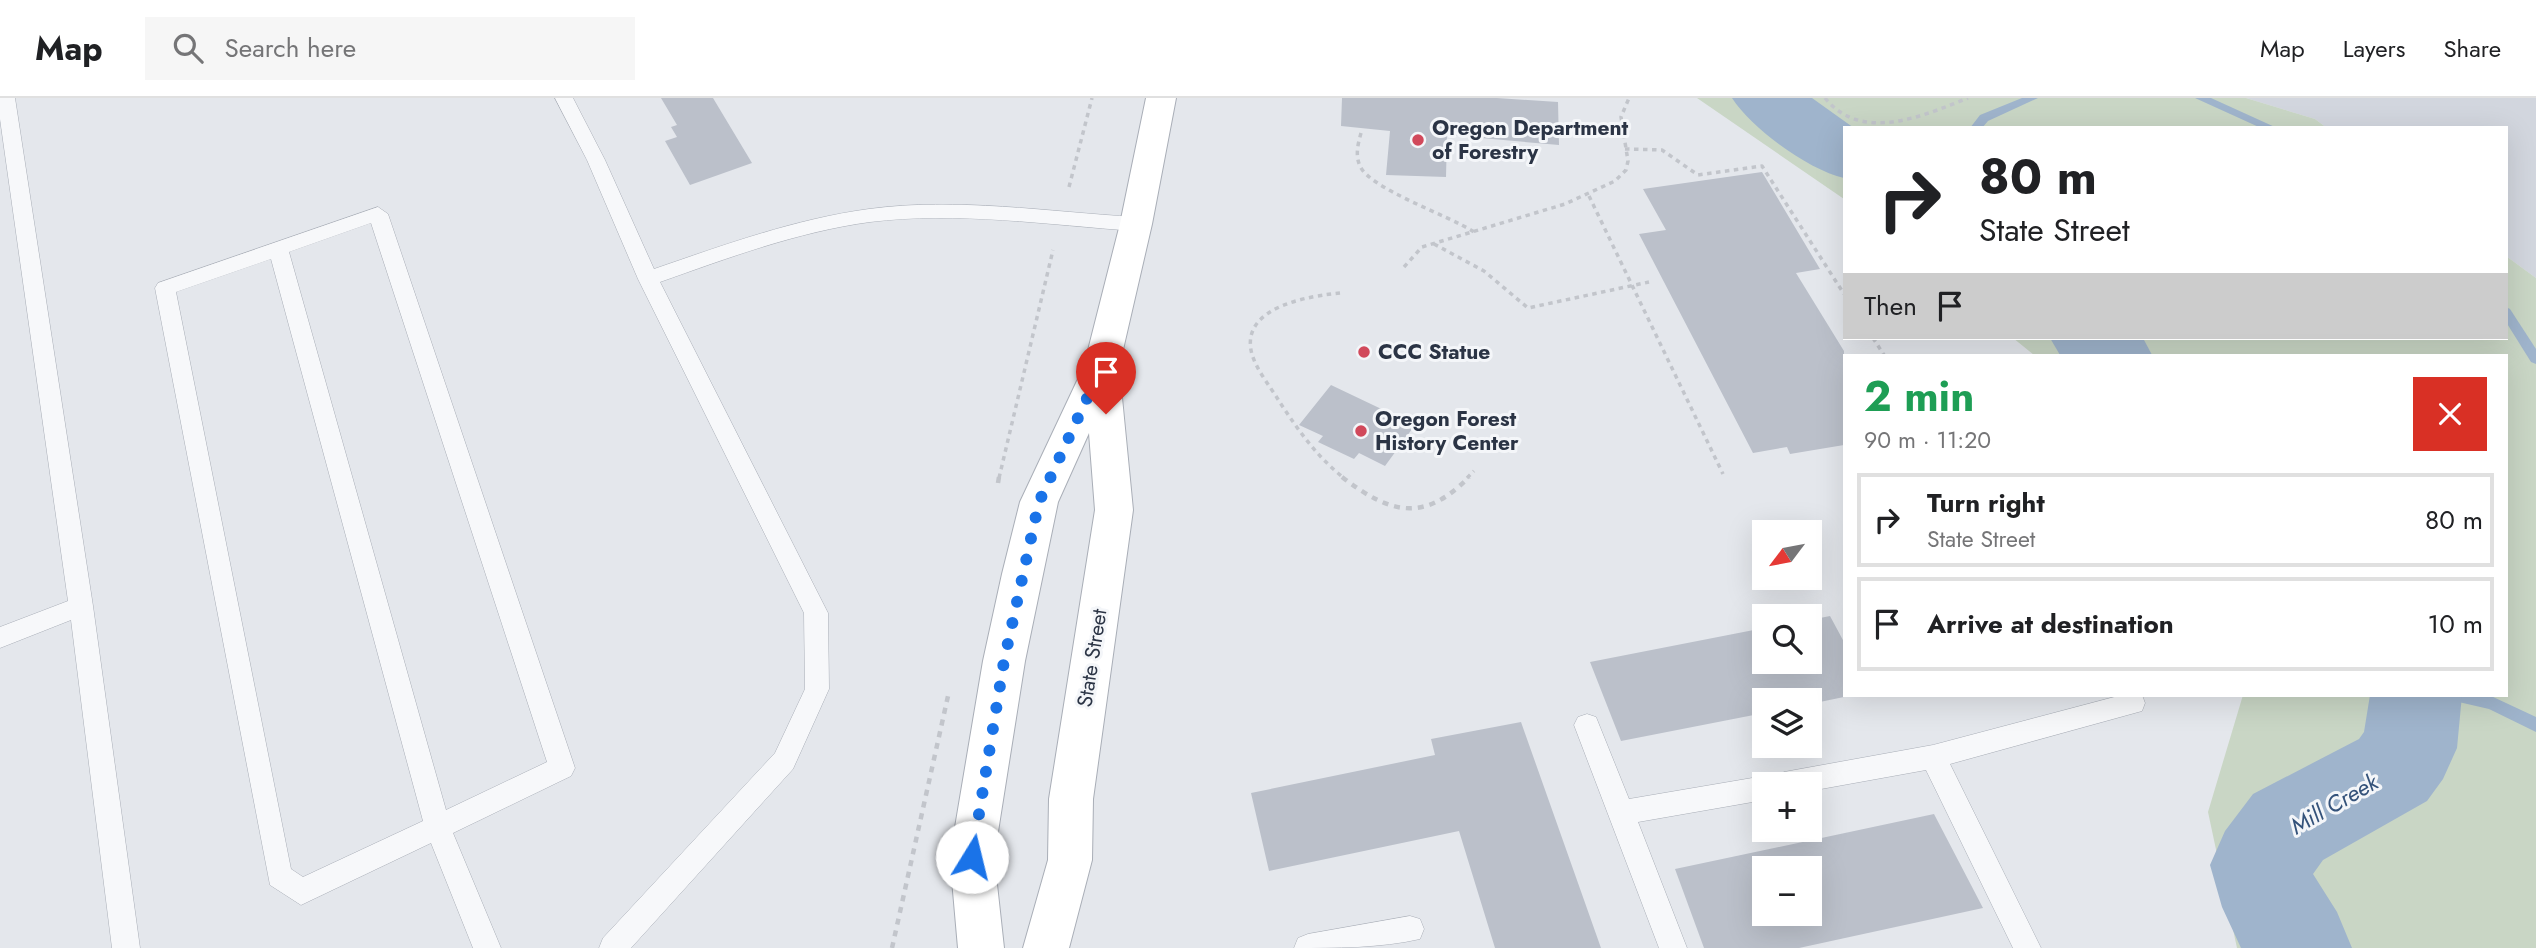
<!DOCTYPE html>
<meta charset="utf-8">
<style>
:root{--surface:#fff;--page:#f6f6f6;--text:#202124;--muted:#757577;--line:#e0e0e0}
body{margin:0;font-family:Jost,sans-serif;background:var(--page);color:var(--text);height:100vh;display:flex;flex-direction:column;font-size:26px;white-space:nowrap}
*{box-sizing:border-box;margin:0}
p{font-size:23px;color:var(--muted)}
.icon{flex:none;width:38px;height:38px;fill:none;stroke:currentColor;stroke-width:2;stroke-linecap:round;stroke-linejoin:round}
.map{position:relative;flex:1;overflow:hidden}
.panel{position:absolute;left:1843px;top:256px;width:665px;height:343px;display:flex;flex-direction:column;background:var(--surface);border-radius:0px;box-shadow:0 7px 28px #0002}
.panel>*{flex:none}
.hud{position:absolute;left:1843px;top:28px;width:665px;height:214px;border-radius:0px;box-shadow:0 7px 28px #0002;background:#fff;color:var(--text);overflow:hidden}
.needle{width:46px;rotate:238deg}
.controls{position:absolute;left:1752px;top:422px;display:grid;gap:14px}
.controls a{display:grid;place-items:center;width:70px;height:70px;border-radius:0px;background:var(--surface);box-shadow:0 7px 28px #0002;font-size:35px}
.pin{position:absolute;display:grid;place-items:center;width:60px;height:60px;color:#fff;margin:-72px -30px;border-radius:50% 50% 50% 0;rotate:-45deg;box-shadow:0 0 7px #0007}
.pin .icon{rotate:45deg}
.me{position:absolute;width:77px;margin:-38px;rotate:9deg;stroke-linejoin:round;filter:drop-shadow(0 0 5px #0008)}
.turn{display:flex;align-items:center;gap:24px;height:147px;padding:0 21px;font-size:32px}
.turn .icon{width:91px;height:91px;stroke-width:2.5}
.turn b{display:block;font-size:49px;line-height:60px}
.then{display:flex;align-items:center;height:66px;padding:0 21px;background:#0003;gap:14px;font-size:26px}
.round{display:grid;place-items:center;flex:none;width:74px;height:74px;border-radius:0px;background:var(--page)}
.overview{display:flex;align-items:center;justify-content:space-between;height:119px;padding:0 21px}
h1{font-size:42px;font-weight:700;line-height:52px;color:#1e9e55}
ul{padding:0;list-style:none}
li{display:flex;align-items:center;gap:21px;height:94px;margin:0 14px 10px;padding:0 7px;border:4px solid var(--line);border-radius:0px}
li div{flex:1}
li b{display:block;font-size:26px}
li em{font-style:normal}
header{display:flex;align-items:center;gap:42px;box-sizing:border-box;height:98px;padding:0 35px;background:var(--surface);border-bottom:2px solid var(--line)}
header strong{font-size:33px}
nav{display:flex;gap:38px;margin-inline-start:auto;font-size:24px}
.search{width:490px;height:63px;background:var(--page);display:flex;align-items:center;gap:18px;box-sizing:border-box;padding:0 24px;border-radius:0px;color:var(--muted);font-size:26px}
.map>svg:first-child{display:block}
.built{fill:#d2d6de}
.green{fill:#c9d6c5}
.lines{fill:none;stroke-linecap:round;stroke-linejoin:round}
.stream{fill:#9fb4cc;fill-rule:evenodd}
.river{fill:#9fb4cc;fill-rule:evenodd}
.building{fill:#bbc0ca;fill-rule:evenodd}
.lane-casing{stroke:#a9aeb7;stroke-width:1}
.secondary-casing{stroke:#a9aeb7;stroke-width:2}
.path-far1{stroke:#c2c5cb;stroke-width:3.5;stroke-dasharray:4.5 4.5;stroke-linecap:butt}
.path{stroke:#c2c5cb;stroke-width:4.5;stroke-dasharray:6 6;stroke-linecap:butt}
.lane{fill:#f7f8fa;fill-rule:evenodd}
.secondary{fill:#fff;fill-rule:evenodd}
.route{stroke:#1a73e8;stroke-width:12;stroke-dasharray:0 21.6}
.poi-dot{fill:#d1495b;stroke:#f4f6f9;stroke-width:2.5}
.labels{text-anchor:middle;stroke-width:6;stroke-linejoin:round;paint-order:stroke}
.poi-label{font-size:21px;font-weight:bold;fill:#2b3445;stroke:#f4f6f9;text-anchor:start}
.street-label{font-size:21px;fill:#2b3445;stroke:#f4f6f9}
.water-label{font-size:23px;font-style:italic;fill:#34527a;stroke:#f4f6f9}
</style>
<header>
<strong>Map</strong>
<div class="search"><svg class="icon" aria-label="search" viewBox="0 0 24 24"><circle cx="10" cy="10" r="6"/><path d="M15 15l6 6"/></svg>Search here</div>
<nav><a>Map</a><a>Layers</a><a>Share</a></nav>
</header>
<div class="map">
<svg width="2536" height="850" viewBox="0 0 2536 850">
<rect width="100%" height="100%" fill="#e4e7ec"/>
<polygon class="built" points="2246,0 2536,0 2536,180 2506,158 2506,30 2327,30 2315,21"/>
<g class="green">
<polygon points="1697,0 2246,0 2315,21 2327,30 1844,30 1844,101"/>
<polygon points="2506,158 2536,180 2536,850 2237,850 2208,714 2243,597 2506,597 2506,257 2034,257 2013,240 2506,240"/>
</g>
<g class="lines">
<g class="stream">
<polygon points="2022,0 2038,0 1988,23 1982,30 1970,30 1980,17"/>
<polygon points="2195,0 2211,0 2277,30 2261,30"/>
<polygon points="2506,209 2510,211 2536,251 2536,266 2531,264 2506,224"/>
<polygon points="2409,597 2428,597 2425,602 2416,605 2411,603"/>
<polygon points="2447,597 2491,598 2536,619 2536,634 2489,611 2450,602"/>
</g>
<g class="river">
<path d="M1732,0h80l42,30h-10v50c-35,-8 -92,-49 -112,-80z"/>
<polygon points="2050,240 2143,240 2152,257 2060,257"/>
<polygon points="2370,597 2462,597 2457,650 2443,681 2427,703 2323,762 2313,776 2337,814 2352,850 2241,850 2222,809 2210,767 2225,733 2253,696 2359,641 2364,634"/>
</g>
</g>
<g class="building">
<polygon points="661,0 713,0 752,65 690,87 665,43 677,39 671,29 677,27"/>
<polygon points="1342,0 1497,0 1558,4 1559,47 1447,37 1446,79 1386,77 1390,33 1341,28"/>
<polygon points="1762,74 1820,171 1796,175 1844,253 1844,347 1790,356 1787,349 1753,355 1639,136 1666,132 1643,91"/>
<polygon points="1331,287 1415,327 1385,368 1359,355 1354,361 1318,344 1323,338 1299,327"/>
<polygon points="1830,518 1844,544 1844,599 1810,606 1810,602 1764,602 1764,615 1621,643 1590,564 1764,530 1764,564 1810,564 1810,522"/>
<polygon points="1521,624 1601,850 1495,850 1459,733 1269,773 1251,695 1435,657 1431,641"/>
<path d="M1934,716l49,94 -184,40h-95l-29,-79zM1764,770h46v46h-46z"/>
</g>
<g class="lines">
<g class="lane-casing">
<g id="lane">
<polygon points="0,0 15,0 93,508 140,850 112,850 71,522 0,550 0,529 68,503 0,21"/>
<path d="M555,0h18l32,62 49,109c70,-24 141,-50 215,-60 88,-12 179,3 267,8l10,7 -10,7c-88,-6 -179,-20 -266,-9 -73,10 -142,36 -210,60l168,331 1,76 -36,80 -162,179h-32l4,-10 172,-185 30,-64 -1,-76 -166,-334 -51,-119z"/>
<path d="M378,109l10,7 187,554 -4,8 -118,57 48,115h-28l-42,-105 -130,62 -31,-20 -115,-597 3,-5zM371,125l176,539 -101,48 -157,-558zM271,161l152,562 -120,56 -12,-8 -115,-577z"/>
<polygon points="2122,597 2142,597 2145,605 2142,613 1950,666 2041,850 2013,850 1926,672 1810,693 1810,686 1764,686 1764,702 1638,724 1687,850 1659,850 1574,627 1578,619 1587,616 1596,619 1629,701 1764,678 1773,682 1784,674 1933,647"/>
<path d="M1410,818l10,3 4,10 -4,10c-39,9 -85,9 -126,9l4,-10 10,-4z"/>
</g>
</g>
<g class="secondary-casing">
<polygon id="secondary" points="1146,0 1176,0 1152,126 1119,269 1133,412 1093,701 1092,762 1069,850 1023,850 1048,762 1049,701 1095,412 1089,335 1058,404 1025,563 994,759 1004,850 958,850 950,759 983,563 1002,476 1020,404 1084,268 1120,126"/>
</g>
<g class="path-far1">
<path d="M1825,0c37,46 100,17 143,0"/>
<path d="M1361,35c-3,11 -6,22 -1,33 10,23 88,49 114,66"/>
<polyline points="1625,51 1662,52 1698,77 1762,68 1844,196"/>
<polyline points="1069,89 1092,0"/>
<polyline points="1589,98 1723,376"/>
<polyline points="1434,146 1484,173 1528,210 1649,184"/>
<polyline points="1404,169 1422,149 1565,106 1615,83 1626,72 1628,63 1621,19 1629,0"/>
<path d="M1340,195c-30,3 -97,13 -89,57 3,17 19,36 28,51 19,29 38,56 65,77"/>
<polyline points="1873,240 1884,257"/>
<polyline points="999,380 1053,152"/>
<polyline points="1467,380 1474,373"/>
</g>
<g class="path">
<path d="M1342,379c47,36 81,47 127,0"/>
<polyline points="998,385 999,379"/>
<polyline points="892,850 948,598"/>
</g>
<use href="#lane" class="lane"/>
<use href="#secondary" class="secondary"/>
</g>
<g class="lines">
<polyline class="route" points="972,759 1004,563 1039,404 1102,268 1106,316"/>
</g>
<g class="poi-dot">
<circle cx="1418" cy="42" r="7"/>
<circle cx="1364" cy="254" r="7"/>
<circle cx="1361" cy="333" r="7"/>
</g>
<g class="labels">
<g class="poi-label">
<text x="1432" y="37">Oregon Department<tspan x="1432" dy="24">of Forestry</tspan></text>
<text x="1378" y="261">CCC Statue</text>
<text x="1375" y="328">Oregon Forest<tspan x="1375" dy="24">History Center</tspan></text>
</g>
<g class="street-label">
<text transform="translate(1092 560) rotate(-81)" y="7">State Street</text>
</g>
<g class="water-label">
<text transform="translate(2334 706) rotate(-30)" y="8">Mill Creek</text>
</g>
</g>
</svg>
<div class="controls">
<a><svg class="needle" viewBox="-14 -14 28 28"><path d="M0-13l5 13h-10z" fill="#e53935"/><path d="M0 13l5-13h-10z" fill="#757577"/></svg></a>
<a><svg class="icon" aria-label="search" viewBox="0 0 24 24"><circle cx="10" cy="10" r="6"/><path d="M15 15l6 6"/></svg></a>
<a><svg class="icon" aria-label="layers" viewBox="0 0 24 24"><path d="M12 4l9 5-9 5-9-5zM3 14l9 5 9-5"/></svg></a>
<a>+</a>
<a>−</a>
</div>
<div class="pin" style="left:1106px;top:316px;background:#d93025"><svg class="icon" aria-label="arrive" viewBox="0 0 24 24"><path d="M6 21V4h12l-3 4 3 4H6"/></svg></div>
<svg class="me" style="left:972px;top:759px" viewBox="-20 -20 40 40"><circle r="19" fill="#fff"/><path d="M0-13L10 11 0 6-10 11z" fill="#1a73e8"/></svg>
<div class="hud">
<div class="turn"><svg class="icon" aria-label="right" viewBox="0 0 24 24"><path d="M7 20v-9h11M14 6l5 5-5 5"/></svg><div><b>80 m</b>State Street</div></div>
<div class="then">Then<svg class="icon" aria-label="arrive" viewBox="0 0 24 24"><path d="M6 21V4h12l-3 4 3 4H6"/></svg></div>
</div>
<section class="panel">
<div class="overview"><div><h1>2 min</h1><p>90 m · 11:20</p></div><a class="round" style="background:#d93025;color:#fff"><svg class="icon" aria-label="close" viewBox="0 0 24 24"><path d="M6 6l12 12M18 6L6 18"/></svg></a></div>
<ul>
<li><svg class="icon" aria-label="right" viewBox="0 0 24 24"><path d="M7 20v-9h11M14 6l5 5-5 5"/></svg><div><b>Turn right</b><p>State Street</p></div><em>80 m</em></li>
<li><svg class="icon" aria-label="arrive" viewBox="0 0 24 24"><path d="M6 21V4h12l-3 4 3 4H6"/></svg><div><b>Arrive at destination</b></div><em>10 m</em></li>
</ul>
</section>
</div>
